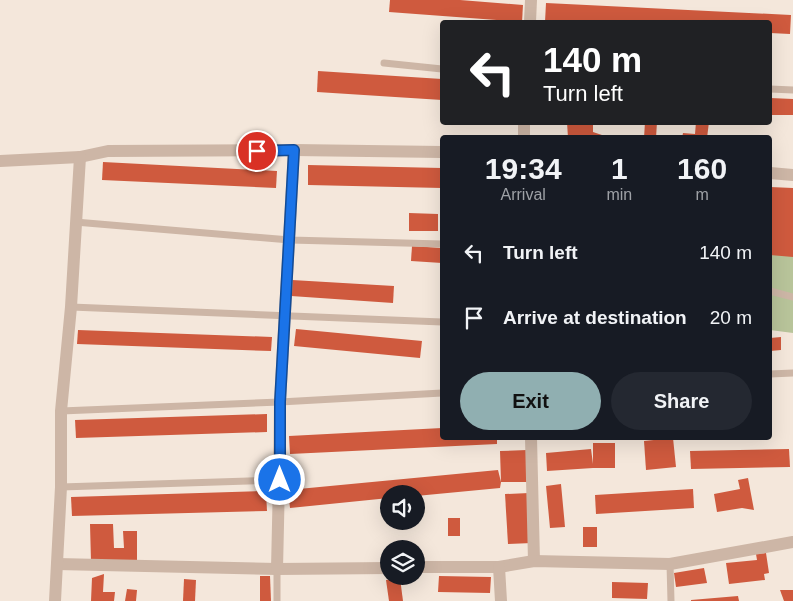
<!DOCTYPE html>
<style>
:root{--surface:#171b24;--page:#242831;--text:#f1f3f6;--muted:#9ea1a6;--accent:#90afb1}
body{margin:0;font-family:Helvetica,sans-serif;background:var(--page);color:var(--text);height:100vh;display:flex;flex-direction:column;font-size:19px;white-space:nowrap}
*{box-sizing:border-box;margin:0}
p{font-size:16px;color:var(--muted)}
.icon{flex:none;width:28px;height:28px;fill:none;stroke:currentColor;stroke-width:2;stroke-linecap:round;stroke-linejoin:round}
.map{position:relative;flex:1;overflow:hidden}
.details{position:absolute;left:440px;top:135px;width:332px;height:305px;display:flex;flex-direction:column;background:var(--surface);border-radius:5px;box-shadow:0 5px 20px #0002}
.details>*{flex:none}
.guide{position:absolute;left:440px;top:20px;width:332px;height:105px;border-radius:5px;box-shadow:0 5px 20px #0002;background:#202124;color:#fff;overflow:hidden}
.fabs{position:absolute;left:380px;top:485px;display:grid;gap:10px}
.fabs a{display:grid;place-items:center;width:45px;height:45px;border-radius:50%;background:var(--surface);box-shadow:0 5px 20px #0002;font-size:25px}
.pin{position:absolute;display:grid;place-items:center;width:42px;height:42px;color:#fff;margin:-21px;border:2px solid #fff;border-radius:50%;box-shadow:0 1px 5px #0007}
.me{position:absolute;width:55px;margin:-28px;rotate:0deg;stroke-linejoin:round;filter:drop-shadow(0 0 4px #0008)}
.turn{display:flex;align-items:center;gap:18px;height:105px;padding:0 20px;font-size:22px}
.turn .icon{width:65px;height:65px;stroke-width:2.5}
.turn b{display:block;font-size:35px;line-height:42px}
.eta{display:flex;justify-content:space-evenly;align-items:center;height:85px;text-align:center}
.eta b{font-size:30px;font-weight:800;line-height:35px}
.cta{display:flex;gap:10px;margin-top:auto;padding:10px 20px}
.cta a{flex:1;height:58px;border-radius:30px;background:var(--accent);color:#111;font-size:20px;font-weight:800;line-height:58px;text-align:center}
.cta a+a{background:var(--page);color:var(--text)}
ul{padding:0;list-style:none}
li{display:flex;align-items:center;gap:15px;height:65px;padding:0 20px}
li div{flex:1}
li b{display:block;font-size:19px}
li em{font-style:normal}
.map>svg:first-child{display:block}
.green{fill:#b8c49a}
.building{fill:#cf5a3e}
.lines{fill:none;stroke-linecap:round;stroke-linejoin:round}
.lane{stroke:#cdb6a6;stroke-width:7}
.street{stroke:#cdb6a6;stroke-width:12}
.route-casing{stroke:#114b97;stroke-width:12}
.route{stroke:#1a73e8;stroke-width:9}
</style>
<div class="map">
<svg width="793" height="601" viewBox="0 0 793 601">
<rect width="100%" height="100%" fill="#f4e7db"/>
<polygon class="green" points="793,201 793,333 770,330 770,206"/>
<g class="building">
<polygon points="390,0 460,0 523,5 522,22 389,12"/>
<polygon points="546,3 791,15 790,34 770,33 770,22 545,22"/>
<polygon points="318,71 442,79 442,100 317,92"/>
<polygon points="770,98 793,99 793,115 770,115"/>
<polygon points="567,122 593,122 593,132 611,138 568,138"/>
<polygon points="645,122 657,122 656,138 644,138"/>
<polygon points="696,122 709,122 707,138 682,138 683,133 695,134"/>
<polygon points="103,162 277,171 276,188 102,180"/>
<polygon points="308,165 442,168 442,188 308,185"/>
<polygon points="770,187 793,188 793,257 770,255"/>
<polygon points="409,213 438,214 438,231 409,231"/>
<polygon points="412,246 442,248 442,263 411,261"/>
<polygon points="292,280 394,286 393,303 291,296"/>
<polygon points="296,329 422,341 420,358 294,346"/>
<polygon points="78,330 272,337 271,351 77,344"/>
<polygon points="781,337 781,350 770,351 770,338"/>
<polygon points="267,414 267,432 76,438 75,420"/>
<polygon points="442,428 442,438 497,438 497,444 290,454 289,436"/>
<polygon points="673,438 676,467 646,470 644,441"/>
<polygon points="593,443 615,443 615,468 593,468 547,471 546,453 591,449 593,464"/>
<polygon points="789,449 790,467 691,469 690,451"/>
<polygon points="527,450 527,482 501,482 500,488 416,496 416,494 389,494 389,498 290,508 288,490 498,470 501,482 500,451"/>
<polygon points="748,478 754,510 742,508 717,512 714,494 740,489 738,480"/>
<polygon points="561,484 565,527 550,528 546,486"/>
<polygon points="693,489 694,508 596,514 595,495"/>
<polygon points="266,491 267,511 72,516 71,497"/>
<polygon points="529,493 532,543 508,544 505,494"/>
<rect x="448" y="518" width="12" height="18"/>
<polygon points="90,524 113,524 114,548 124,548 123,531 137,531 137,560 91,561"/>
<rect x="583" y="527" width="14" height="20"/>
<polygon points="766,553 769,573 764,574 765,580 729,584 726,563 757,560 756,554"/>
<polygon points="704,568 707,583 676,587 674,573"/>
<polygon points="104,574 103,592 115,592 114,601 91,601 92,578"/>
<polygon points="260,576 270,576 271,601 260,601"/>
<polygon points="439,576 491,577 490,593 438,592"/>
<polygon points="400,578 403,601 389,601 386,580"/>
<polygon points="184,579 196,580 195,601 183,601"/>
<polygon points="612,582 648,583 647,599 612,598"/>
<polygon points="127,589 137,590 136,601 125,601"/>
<polygon points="780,590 793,590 793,601 784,601"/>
<polygon points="738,596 739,601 691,601 691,600"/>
</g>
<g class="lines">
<g class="lane">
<polyline points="384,63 442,69"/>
<polyline points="770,89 793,90"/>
<polyline points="75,222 290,240 442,244"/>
<polyline points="770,291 793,297"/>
<polyline points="71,307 442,322"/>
<polyline points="770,374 793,373"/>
<polyline points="61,411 280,402 442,393"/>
<polyline points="61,487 279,480"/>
<polyline points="670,564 671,601"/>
<polyline points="277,601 277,569"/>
</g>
<g class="street">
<polyline points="530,22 531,0"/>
<polyline points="524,138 524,122"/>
<polyline points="0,161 80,157 108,151 294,150 442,152"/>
<polyline points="770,173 793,175"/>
<polyline points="531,438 534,561"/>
<polyline points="57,564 277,569 389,568"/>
<polyline points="416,567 499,567 534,561 670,564 793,542"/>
<polyline points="499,567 501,601"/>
<polyline points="277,569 279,480 280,402 294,150"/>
<polyline points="55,601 61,487 61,411 71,307 80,157"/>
</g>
</g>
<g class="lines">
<g class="route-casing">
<polyline id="route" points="257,151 294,150 280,402 280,480"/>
</g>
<use href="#route" class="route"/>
</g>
</svg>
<div class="fabs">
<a><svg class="icon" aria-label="sound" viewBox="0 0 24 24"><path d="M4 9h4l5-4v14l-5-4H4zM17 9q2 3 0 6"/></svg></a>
<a><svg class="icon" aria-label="layers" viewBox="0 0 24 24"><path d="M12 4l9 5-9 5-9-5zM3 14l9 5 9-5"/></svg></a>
</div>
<div class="pin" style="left:257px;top:151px;background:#d93025"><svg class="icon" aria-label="arrive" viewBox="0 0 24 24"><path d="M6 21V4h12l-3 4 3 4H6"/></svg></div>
<svg class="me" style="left:280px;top:480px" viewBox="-20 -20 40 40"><circle r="17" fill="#1a73e8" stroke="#fff" stroke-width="3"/><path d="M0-11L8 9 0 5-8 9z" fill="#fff"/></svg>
<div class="guide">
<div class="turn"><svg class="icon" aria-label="left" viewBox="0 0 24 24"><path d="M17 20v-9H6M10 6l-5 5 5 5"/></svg><div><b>140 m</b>Turn left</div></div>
</div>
<section class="details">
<div class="eta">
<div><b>19:34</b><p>Arrival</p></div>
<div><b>1</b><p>min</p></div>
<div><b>160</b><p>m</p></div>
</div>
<ul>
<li><svg class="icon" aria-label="left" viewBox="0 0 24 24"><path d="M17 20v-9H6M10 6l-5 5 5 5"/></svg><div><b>Turn left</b></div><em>140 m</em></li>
<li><svg class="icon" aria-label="arrive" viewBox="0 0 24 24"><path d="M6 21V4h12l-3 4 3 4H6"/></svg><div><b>Arrive at destination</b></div><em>20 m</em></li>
</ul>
<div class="cta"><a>Exit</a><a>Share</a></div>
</section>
</div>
